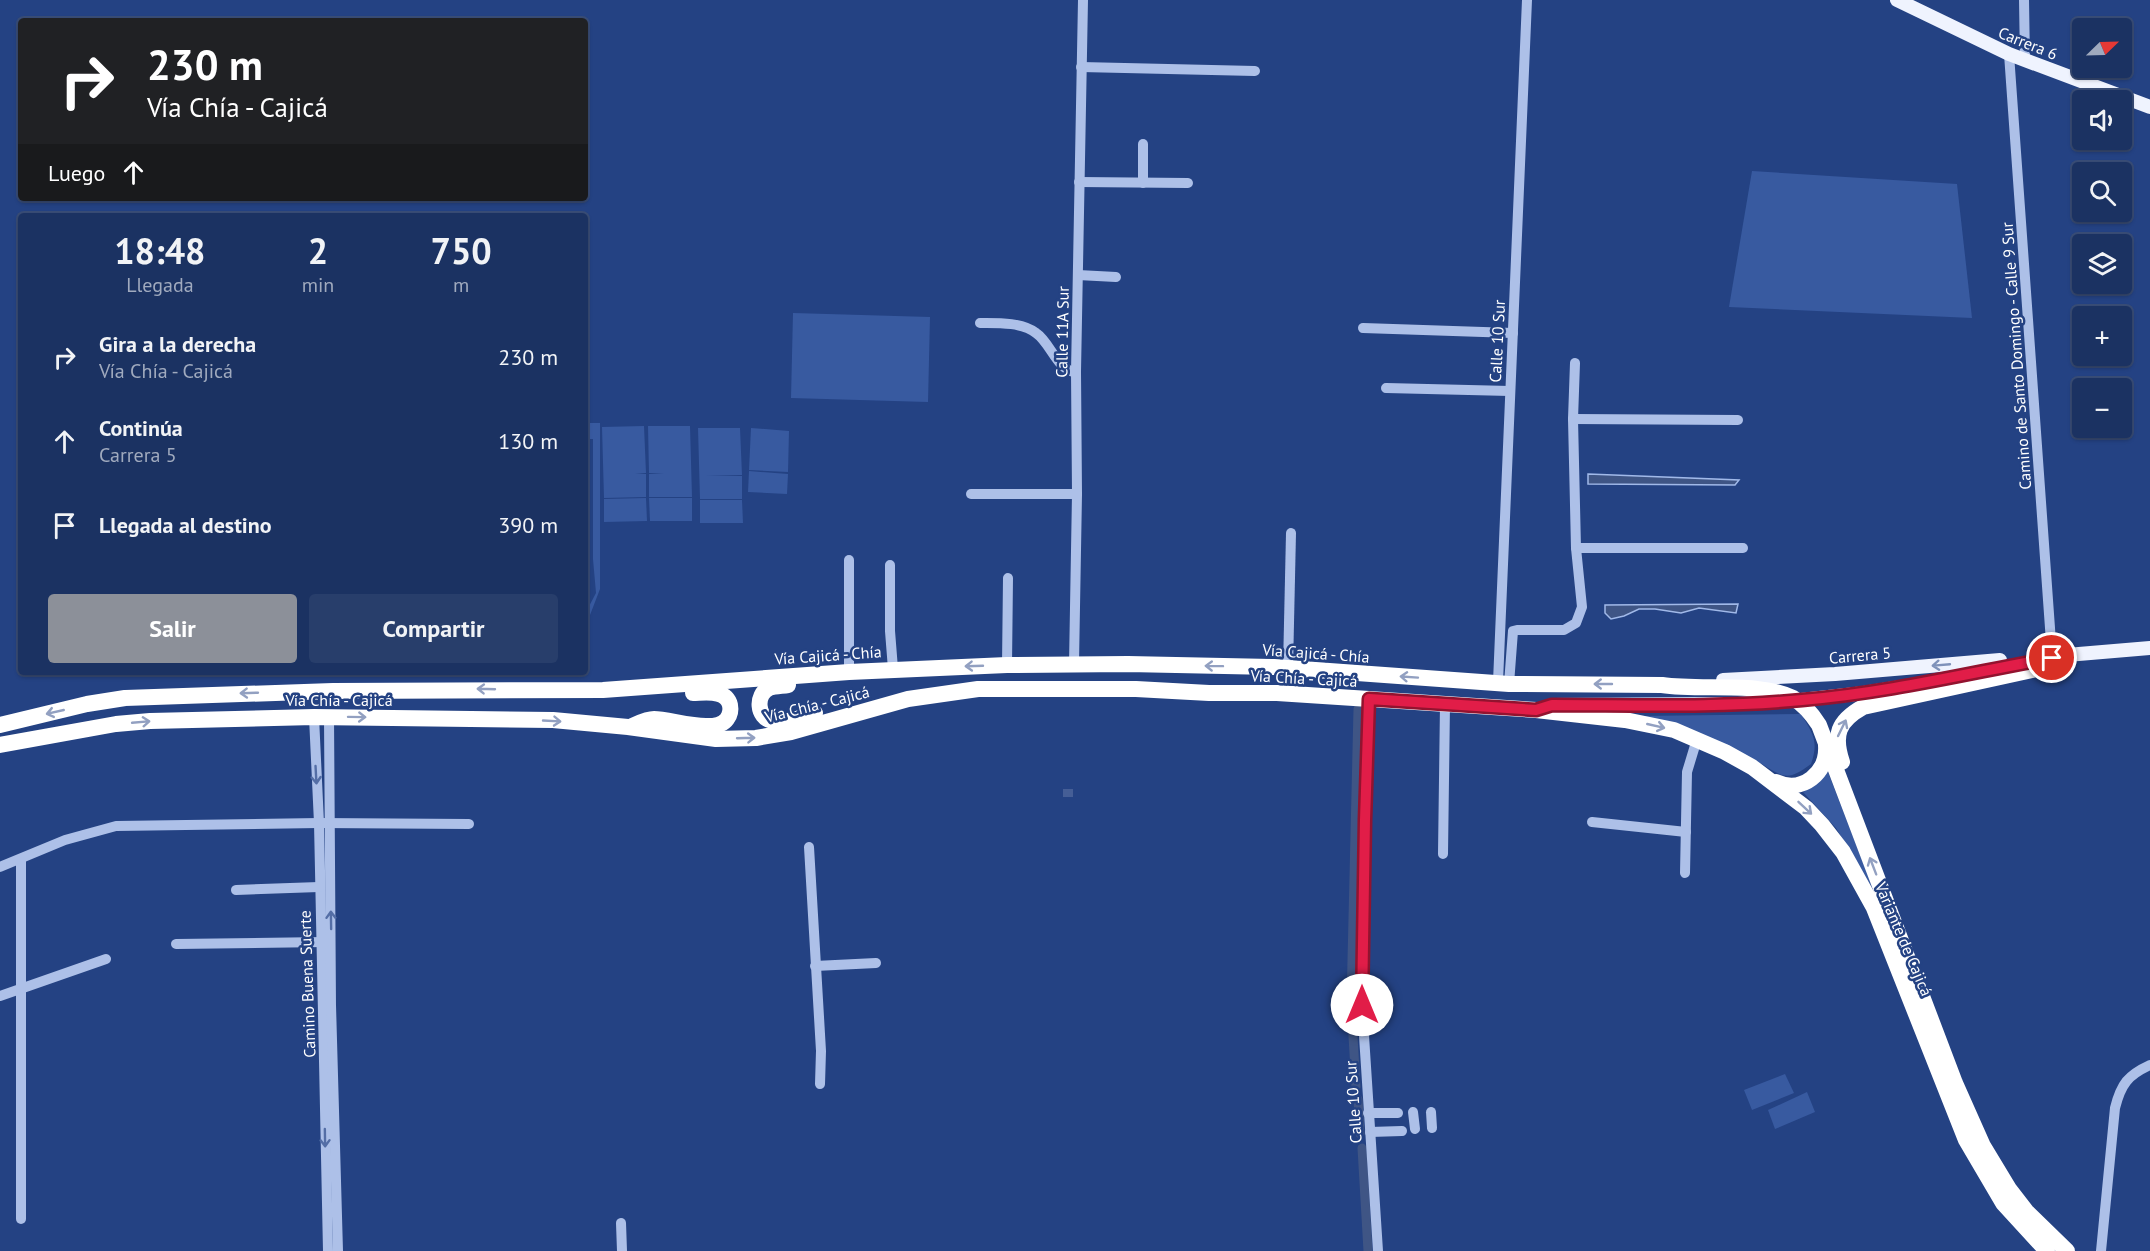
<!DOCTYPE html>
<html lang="es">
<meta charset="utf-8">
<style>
:root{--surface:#1b3262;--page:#283e6b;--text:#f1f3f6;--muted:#a0aabe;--line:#394d77;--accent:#8c9099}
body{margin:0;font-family:"PT Sans",sans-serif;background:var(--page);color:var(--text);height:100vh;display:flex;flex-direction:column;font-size:22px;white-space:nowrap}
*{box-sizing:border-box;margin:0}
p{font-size:20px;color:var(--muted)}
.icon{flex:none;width:33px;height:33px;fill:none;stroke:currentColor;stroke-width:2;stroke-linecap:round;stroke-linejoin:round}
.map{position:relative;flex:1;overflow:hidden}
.drawer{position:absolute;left:18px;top:213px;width:570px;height:462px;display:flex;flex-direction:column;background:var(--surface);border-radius:6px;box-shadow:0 2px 4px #0004,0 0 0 2px var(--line)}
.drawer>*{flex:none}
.guide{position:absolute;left:18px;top:18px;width:570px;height:183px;border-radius:6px;box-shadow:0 2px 4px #0004,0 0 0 2px var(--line);background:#202124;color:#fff;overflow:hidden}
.needle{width:39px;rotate:67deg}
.fabs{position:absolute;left:2072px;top:18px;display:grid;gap:12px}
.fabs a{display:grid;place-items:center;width:60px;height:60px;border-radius:6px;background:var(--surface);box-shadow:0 2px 4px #0004,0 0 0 2px var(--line);font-size:30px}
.pin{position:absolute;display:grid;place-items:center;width:51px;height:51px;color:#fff;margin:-26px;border:3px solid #fff;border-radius:50%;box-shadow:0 2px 6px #0007}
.me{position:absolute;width:66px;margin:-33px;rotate:0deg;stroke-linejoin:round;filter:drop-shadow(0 0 4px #0008)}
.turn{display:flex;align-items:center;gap:21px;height:126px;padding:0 30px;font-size:27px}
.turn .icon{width:78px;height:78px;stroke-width:2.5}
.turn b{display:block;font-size:42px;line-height:51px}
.then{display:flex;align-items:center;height:57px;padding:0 30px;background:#0003;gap:12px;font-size:22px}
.eta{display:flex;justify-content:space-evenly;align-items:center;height:102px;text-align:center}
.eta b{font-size:36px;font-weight:800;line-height:42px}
.cta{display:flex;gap:12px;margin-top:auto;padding:12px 30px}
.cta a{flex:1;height:69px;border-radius:6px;background:var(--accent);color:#fff;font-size:24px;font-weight:800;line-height:69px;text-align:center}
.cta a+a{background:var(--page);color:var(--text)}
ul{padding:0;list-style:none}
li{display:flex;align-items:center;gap:18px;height:84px;padding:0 30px}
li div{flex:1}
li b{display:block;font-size:22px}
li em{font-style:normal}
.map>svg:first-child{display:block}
.green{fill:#385aa0}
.water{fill:#3f5585;stroke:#a1b9e9;stroke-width:1.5}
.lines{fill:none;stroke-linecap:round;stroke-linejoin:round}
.canal{stroke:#3f5585;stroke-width:9}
.minor-tunnel{stroke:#455e96;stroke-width:10;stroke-dasharray:10 5;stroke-linecap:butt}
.minor{stroke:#adc0e8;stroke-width:10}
.major{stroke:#eff3fe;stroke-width:14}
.highway{stroke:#fff;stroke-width:16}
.oneway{stroke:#7f92ba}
.oneway2{stroke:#92a0c1}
.oneway3{stroke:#546ea6}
.route-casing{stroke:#92132f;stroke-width:15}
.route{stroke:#e11d48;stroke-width:10}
.labels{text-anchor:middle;stroke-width:5;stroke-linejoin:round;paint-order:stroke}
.street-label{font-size:16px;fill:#fff;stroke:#244283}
</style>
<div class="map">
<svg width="2150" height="1251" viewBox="0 0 2150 1251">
<rect width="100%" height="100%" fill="#244283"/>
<g class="green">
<polygon points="1752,171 1957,184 1972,318 1729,307"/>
<polygon points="793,313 930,317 928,402 791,398"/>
<polygon points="585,423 600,423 600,589 585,628 585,614 596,593 593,559 593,439 585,439"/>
<polygon points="644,426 646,473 635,474 646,474 646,497 604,498 602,427"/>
<polygon points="648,426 690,426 692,497 649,497 649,474 664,473 649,473"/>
<polygon points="698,428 740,428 742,475 706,476 742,476 742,499 700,499"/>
<polygon points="751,428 789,431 788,472 749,470"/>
<polygon points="749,471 788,474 787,494 748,492"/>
<polygon points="646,498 647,521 604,522 604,499"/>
<polygon points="649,498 692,498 692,521 650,521"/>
<polygon points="700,500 742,500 743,523 700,523"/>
<path d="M1801,714c12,20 18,27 10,50 -22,16 -26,15 -49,0l-123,-48z"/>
<polygon points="1828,772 1874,891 1836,828 1803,792 1818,782"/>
<polygon points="1785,1074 1794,1093 1752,1110 1744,1090"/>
<polygon points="1807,1092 1815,1112 1775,1129 1768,1110"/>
</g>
<g class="water">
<polygon points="1588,474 1739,480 1735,485 1588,484"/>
<polygon points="1738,604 1736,613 1699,608 1681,613 1655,609 1639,609 1624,616 1611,619 1605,613 1605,605"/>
</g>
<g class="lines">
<g class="canal">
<polyline points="1356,1087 1351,1002 1358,709"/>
<polyline points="1358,1099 1360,1134"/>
<polyline points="1362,1148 1368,1251"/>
</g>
<polyline class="minor-tunnel" points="1068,789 1068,797"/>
<g class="minor">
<polyline points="2024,0 2025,61"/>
<polyline points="2009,54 2052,656"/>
<polyline points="1081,67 1255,71"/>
<polyline points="1079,182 1188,183"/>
<polyline points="1143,183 1143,144"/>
<polyline points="1078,275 1116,277"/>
<path d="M980,323c17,0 42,-1 56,10 15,10 21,38 40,39"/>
<polyline points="1363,328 1513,333"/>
<polyline points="1386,388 1510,391"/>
<polyline points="1573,419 1738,420"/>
<polyline points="971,494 1077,494"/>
<polyline points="1576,548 1743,548"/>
<polyline points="890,565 890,631 893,669"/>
<polyline points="1074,664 1077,494 1076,372 1083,0"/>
<polyline points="1007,665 1008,578"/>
<polyline points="1288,668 1291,533"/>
<polyline points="849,672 849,560"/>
<polyline points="1498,682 1527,0"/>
<polyline points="1509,684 1513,631 1517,630 1564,630 1576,623 1582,607 1576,548 1573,419 1575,363"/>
<polyline points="1369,699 1365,820 1362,1005 1378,1251"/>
<polyline points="314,717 319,823 328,1251"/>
<polyline points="329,717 331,1005 338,1251"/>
<polyline points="1592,822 1686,832"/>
<polyline points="809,847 821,1051 820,1084"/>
<polyline points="1443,854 1445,704"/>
<polyline points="21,859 21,1219"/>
<polyline points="0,867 65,840 116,826 319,823 469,824"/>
<polyline points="1685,873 1687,772 1697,739"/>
<polyline points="236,890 319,887"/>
<polyline points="176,944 325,942"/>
<polyline points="815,966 876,963"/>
<polyline points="0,996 106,959"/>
<polyline points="1413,1112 1415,1129"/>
<polyline points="1431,1112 1432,1128"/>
<polyline points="1368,1113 1398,1113"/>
<polyline points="1370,1132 1402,1131"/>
<polyline points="621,1223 622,1251"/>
<path d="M2101,1251l14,-143c6,-24 13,-33 35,-43"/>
</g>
<g class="major">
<polyline points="1897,0 2009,54 2150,107"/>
<polyline points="2055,656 2150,648"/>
<polyline points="1723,680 1835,674 2000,660"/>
<polyline points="1552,705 1738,704 1801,700 1864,693 1926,683 2062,656"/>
</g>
<g class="highway">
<path d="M788,685c-6,1 -13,1 -19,3 -14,7 -12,30 3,33 14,3 30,-4 43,-8"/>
<path d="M0,725l87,-21 38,-6 208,-7 270,-1 246,-18 158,-7 121,-1 146,3 235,17 153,1c39,6 97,-4 131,13 12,7 19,16 26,27l136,358 28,63 26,43 17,22 41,40"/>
<path d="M632,726c7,-3 15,-7 22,-7 18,0 62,16 73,0 3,-4 4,-9 3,-14 -4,-16 -25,-12 -37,-12"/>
<polyline points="0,745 116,724 150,721 314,717 553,720 628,727 716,739 756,738 791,732 908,699 978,689 1136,689 1209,693 1277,693 1536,710 1625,720 1674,730 1725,752 1752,767 1806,808 1822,825 1843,852 1874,908 1966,1140 2003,1203 2047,1251"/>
<path d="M1842,762c-9,-27 -4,-41 21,-55l174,-38 11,-4 4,-7"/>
<path d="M1776,782c26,12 52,-9 50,-37"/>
</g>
</g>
<defs><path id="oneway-shaft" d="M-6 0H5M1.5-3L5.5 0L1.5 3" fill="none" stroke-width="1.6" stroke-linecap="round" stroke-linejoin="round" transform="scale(1.5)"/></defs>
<use class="oneway" href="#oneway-shaft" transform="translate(1941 665) rotate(175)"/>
<g class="oneway2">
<use href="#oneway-shaft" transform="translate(974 666) rotate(178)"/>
<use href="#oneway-shaft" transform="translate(1214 666) rotate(-179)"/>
<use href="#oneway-shaft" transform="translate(1409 677) rotate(-176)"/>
<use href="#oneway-shaft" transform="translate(1603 684) rotate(-180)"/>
<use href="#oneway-shaft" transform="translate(486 689) rotate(-178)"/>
<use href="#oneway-shaft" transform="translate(249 693) rotate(178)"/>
<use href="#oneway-shaft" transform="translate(55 712) rotate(167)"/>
<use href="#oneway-shaft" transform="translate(357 717) rotate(1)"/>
<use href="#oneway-shaft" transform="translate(552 721) rotate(3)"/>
<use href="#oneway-shaft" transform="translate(141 722) rotate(-5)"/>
<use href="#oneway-shaft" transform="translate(1656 726) rotate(13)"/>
<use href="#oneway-shaft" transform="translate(1842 728) rotate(-64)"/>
<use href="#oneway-shaft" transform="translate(746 738) rotate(-2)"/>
<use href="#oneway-shaft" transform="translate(1805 808) rotate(43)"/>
<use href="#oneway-shaft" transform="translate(1873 866) rotate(-111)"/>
</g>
<g class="oneway3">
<use href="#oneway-shaft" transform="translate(316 775) rotate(87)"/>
<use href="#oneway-shaft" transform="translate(331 920) rotate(-91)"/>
<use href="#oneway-shaft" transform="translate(325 1138) rotate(89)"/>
</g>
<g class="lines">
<g class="route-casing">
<path id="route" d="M1362,1005l3,-185 4,-121 167,11 16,-5c83,0 167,3 250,-5 85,-7 167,-27 250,-42"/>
</g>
<use href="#route" class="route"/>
</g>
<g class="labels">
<g class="street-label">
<text transform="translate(2028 43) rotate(22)" y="6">Carrera 6</text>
<text transform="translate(1062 332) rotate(-89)" y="6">Calle 11A Sur</text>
<text transform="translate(1497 341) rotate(-87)" y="6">Calle 10 Sur</text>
<text transform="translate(2016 356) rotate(-94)" y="6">Camino de Santo Domingo - Calle 9 Sur</text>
<text transform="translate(1316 653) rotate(4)" y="6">Vía Cajicá - Chía</text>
<text transform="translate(828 655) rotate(-4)" y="6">Vía Cajicá - Chía</text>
<text transform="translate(1860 655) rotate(-5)" y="6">Carrera 5</text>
<text transform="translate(1304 678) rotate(3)" y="6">Vía Chía - Cajicá</text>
<text x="339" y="706">Vía Chía - Cajicá</text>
<text transform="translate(817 704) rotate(-14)" y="6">Vía Chía - Cajicá</text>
<text transform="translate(1904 939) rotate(67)" y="6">Variante de Cajicá</text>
<text transform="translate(307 984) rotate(-92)" y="6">Camino Buena Suerte</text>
<text transform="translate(1353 1102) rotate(-94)" y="6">Calle 10 Sur</text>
</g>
</g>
</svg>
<div class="fabs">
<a><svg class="needle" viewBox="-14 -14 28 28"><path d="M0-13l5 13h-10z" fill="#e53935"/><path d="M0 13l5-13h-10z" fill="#a0aabe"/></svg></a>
<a><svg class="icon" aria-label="sound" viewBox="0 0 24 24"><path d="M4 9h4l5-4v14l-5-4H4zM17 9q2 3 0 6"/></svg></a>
<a><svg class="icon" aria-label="search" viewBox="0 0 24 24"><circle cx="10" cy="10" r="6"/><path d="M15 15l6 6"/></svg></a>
<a><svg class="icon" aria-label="layers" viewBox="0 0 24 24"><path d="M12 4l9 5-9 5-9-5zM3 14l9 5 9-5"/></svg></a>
<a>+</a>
<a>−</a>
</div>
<div class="pin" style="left:2052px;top:658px;background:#d93025"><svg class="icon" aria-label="arrive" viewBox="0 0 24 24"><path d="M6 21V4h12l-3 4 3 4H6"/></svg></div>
<svg class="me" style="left:1362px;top:1005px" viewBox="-20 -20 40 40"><circle r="19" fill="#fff"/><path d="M0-13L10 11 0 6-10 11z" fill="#e11d48"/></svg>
<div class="guide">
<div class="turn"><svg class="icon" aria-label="right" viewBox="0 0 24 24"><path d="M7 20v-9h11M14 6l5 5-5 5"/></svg><div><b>230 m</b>Vía Chía - Cajicá</div></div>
<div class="then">Luego<svg class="icon" aria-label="ahead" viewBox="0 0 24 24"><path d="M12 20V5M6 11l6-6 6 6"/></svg></div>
</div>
<section class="drawer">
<div class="eta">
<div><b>18:48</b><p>Llegada</p></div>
<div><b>2</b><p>min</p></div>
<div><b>750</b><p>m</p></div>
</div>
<ul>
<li><svg class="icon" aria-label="right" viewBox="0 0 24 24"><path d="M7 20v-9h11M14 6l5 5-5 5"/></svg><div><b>Gira a la derecha</b><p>Vía Chía - Cajicá</p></div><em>230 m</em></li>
<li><svg class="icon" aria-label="ahead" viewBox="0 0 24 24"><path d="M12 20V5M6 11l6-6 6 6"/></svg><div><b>Continúa</b><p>Carrera 5</p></div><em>130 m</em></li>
<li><svg class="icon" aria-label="arrive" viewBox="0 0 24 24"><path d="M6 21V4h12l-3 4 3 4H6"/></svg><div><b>Llegada al destino</b></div><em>390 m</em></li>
</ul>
<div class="cta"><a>Salir</a><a>Compartir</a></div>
</section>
</div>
